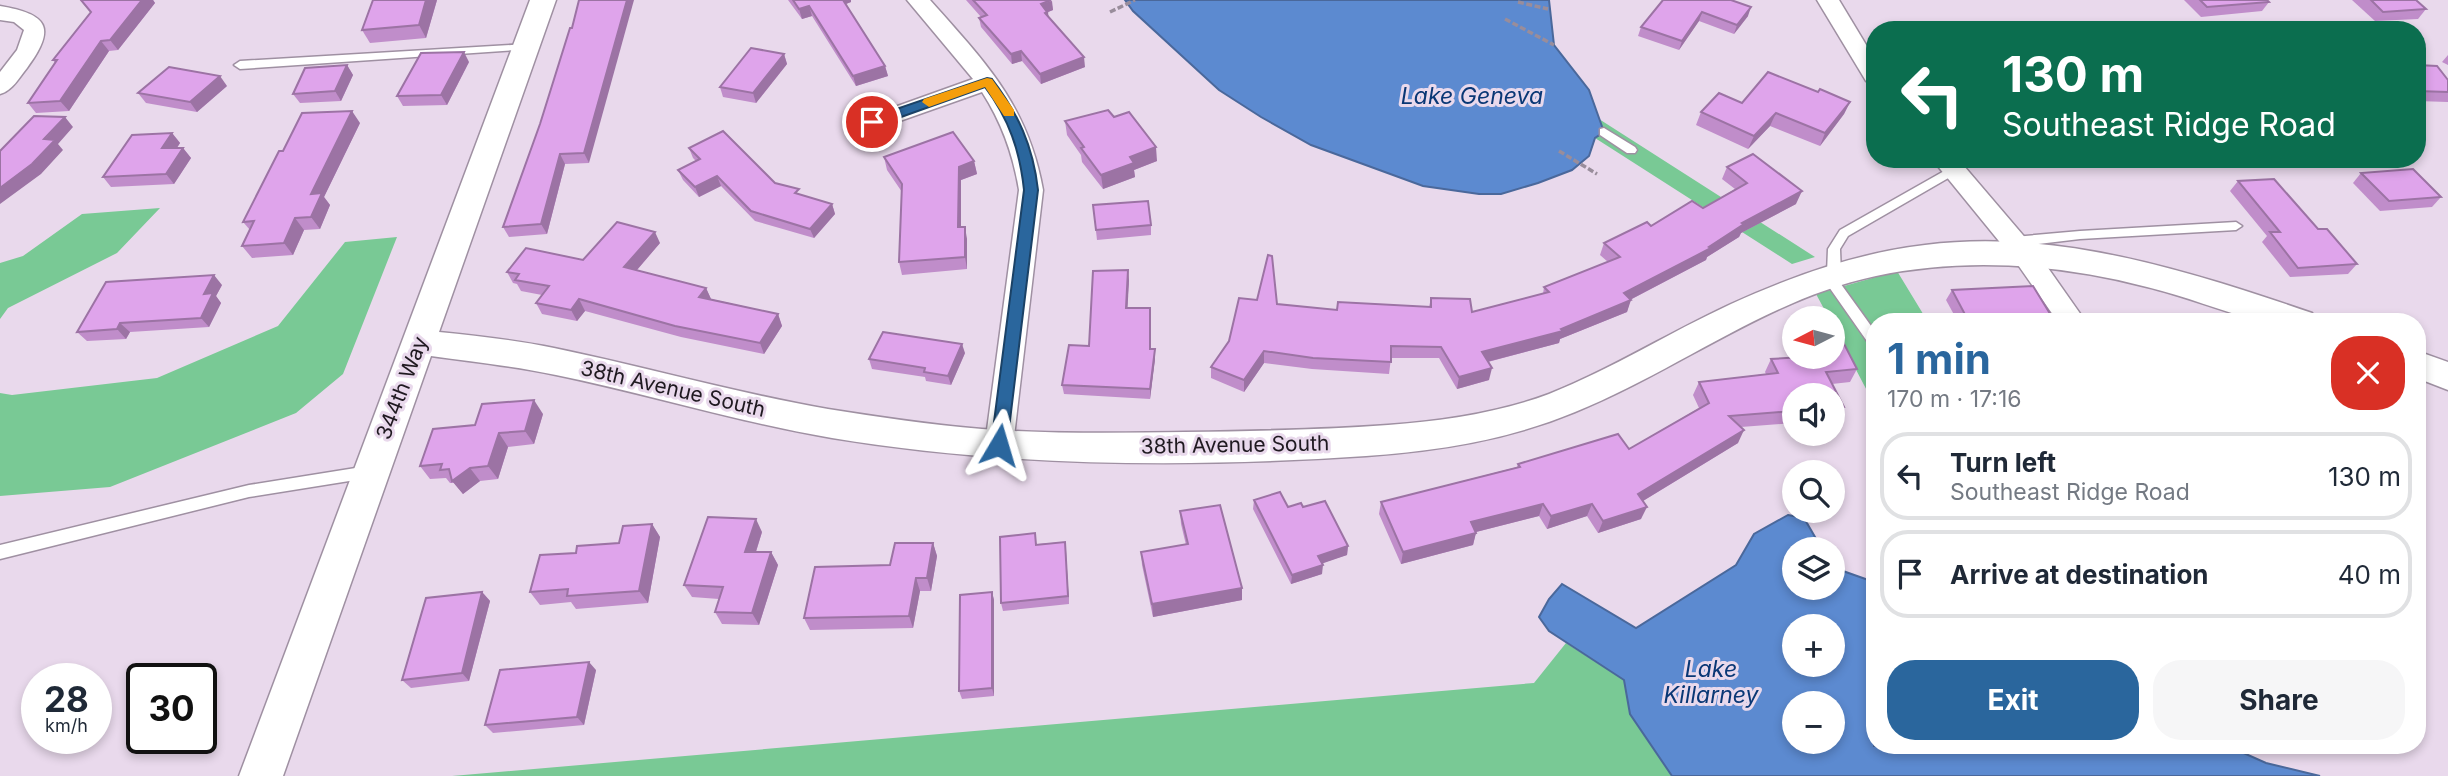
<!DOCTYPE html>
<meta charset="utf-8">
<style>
:root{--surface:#fff;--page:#f6f6f7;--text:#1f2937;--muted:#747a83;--line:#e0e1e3;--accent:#2a669d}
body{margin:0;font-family:Inter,sans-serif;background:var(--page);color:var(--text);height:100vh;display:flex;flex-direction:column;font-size:26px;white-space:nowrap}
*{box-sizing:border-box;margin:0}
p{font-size:23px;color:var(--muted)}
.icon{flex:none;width:38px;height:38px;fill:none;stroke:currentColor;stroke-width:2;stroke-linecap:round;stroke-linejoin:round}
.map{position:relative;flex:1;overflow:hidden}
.details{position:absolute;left:1866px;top:313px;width:560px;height:441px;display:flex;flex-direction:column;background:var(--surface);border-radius:28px;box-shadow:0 4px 10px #0003}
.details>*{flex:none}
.banner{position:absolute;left:1866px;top:21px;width:560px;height:147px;border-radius:28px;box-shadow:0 4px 10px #0003;background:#0b6e4f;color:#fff;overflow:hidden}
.needle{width:46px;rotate:264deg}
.controls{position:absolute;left:1782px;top:306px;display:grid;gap:14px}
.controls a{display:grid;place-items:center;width:63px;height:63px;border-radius:50%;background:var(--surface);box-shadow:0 4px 10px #0003;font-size:35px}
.speed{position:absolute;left:21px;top:663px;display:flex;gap:14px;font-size:35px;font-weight:700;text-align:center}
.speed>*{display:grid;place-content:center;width:91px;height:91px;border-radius:50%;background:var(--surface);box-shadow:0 4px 10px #0003;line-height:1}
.speed small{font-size:18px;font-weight:400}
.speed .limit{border:4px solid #111;border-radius:10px;background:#fff;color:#111}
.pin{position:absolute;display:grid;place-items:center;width:60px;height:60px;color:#fff;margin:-30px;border:4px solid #fff;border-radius:50%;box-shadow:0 2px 7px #0007}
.me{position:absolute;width:77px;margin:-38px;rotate:7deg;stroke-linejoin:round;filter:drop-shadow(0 0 5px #0008)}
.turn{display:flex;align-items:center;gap:24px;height:147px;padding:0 21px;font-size:32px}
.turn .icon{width:91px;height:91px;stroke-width:2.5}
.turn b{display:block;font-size:49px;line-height:60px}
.round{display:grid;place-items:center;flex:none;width:74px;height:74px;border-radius:28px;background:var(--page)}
.summary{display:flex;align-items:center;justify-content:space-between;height:119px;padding:0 21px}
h1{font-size:42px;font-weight:700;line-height:52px;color:var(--accent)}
.cta{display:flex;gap:14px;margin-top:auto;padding:14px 21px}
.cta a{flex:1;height:80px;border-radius:28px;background:var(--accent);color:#fff;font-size:28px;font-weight:700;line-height:80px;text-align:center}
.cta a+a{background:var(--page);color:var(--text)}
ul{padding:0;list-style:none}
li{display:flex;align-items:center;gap:21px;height:88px;margin:0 14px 10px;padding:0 7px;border:4px solid var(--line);border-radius:28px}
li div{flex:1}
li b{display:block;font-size:26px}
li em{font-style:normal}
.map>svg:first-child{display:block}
.green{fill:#79c995}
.water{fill:#5c8ad0;stroke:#4a689b;stroke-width:2;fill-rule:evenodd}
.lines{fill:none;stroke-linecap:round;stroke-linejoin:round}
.service-casing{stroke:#9f90a2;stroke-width:3}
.minor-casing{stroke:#9f90a2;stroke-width:3}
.tertiary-casing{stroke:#9f90a2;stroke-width:3}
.path{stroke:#998d9b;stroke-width:3.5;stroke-dasharray:6 2.5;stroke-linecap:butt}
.service{fill:#fff;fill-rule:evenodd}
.minor{fill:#fff;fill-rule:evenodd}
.tertiary{fill:#fff;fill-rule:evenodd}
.wall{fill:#c08dca}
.shaded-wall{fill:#9c73a4}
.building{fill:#dfa4eb;stroke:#9c73a4;stroke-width:2}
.route{fill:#2a669d;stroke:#1b4266;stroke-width:2}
.slow{fill:#f59e0b}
.labels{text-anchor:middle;stroke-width:6;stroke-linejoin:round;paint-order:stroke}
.street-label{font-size:21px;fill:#1f1920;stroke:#e9d9ec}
.water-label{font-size:23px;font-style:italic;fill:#093775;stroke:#e9d9ec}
</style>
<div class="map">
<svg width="2448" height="776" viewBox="0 0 2448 776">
<rect width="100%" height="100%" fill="#e9d9ec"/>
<g class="green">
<polygon points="1599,119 1815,257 1792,264 1595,138 1604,132"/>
<polygon points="160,208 117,253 8,308 0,319 0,263 23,256 82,214"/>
<polygon points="397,237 343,374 296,413 110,487 0,496 0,393 12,395 157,378 278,326 345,242"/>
<polygon points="1897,271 1928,322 1874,322 1874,404 1832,324 1832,318 1829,318 1816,294"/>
<polygon points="1566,643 1624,680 1630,714 1672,776 452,776 1534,683"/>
</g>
<g class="water">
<polygon points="1125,0 1549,0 1554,45 1589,90 1604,132 1595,138 1589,156 1572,170 1538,183 1501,194 1479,194 1423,186 1311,145 1261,117 1219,90 1133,11"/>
<path d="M1788,515l16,3 18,31 -28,1v38h38v-25l11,8 31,11v164h354l38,17 54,13h-648l-42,-62 -6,-34 -75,-49 -10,-14 10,-18 13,-15 74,44 100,-63 18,-31zM1794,626h38v39h-38zM1794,704h38v38h-38z"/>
</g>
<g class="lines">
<g class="service-casing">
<g id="service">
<polygon points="527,44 533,47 531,49 240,69 234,65 240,61"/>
<polygon points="1604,128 1635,147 1637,150 1635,153 1627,153 1600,135 1600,129"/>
<polygon points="1953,166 1957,167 1959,170 1957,173 1848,236 1840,249 1841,276 1838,280 1874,330 1874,345 1869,344 1822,277 1827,273 1828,249 1840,230"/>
<polygon points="2236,222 2242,226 2236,230 2080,239 2014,247 2008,242 2014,237 2080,231"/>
<polygon points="368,466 373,468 375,472 373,476 368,478 249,497 0,559 0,545 249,485"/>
</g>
</g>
<g class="minor-casing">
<g id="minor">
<path d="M907,0h23c55,62 98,105 113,190l-30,255 -4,8 -10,4 -10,-4 -4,-8 34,-255c-6,-36 -17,-67 -37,-98l-102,36 -8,3 -8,-3 -4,-5 4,-5 109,-39z"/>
<polygon points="1817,0 1839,0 1874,58 1874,83 1866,81"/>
<path d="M0,6c48,8 57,22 27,62 -8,10 -15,23 -27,26v-22l17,-22 7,-20 -10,-8 -14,-2z"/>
<polygon points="1932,159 1958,159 2034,248 2086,322 2058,322 2016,262"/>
</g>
</g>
<g class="tertiary-casing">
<g id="tertiary">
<path d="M530,0h26l-117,332c39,4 77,8 115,16 92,19 182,45 274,61 51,8 102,16 154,20 67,5 135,4 203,3 68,-1 135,-2 203,-7 54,-4 110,-12 161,-31 63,-25 121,-62 182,-90 62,-28 126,-51 194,-59 131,-17 264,26 387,68l5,9c-19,0 -41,3 -58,-1 -38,-10 -74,-25 -112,-34 -89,-23 -181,-30 -271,-11 -109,23 -199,95 -301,136 -67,28 -137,39 -209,44 -178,12 -358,11 -534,-18 -94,-16 -184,-44 -276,-63 -41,-9 -83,-13 -125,-19l-148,420h-44z"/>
<polygon points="2417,351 2448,362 2448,390 2417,378"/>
</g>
</g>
<g class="path">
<polyline points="1518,2 1548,9"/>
<polyline points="1110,12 1135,0"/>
<polyline points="1505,19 1554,45"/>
<polyline points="1559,151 1597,174"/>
</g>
<use href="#service" class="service"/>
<use href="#minor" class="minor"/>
<use href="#tertiary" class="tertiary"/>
</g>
<g class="wall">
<polygon points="80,0 153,0 155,3 118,50 109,51 69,111 36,113 28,103 55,63 53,60 91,13"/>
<polygon points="437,0 426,38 370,43 362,30"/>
<polygon points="788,0 851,0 851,2 846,4 885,66 888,76 856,86 812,16 802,19"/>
<polygon points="966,0 1051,0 1053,10 1048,12 1048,17 1085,67 1041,84 1022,61 1012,64 981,27 979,18 981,17"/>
<polygon points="1663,0 1748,16 1734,34 1699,21 1679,50 1638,36 1641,27"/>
<polygon points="2184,0 2267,0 2269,2 2262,11 2201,17"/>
<polygon points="2352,0 2416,0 2426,9 2418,19 2375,21"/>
<polygon points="572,28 589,163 565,164 547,234 509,237 503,227 540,124"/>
<polygon points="784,54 787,64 756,103 723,97 720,87"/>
<polygon points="2448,55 2448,65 2442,62"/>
<polygon points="469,62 447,105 403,106 397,96"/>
<polygon points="347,65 353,75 341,101 300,103 293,94"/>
<polygon points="2417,65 2448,80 2448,102 2417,101"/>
<polygon points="227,86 197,112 146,103 138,93"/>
<polygon points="1818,92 1850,102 1844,114 1820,146 1770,126 1748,149 1696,125 1701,112 1742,103"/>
<polygon points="1114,117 1157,161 1134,170 1135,177 1103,189 1082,162 1081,155 1067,135 1065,121"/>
<polygon points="360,123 324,197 330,205 320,229 304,230 293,255 252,258 242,246 250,230 243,222 283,151"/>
<polygon points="172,133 180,143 177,148 183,148 191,158 174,184 111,187 103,177"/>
<polygon points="689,148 775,183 801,195 832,204 835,214 814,238 755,221 721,186 699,197 683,180 678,170 696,161 693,158"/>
<polygon points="884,157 974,161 977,174 961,180 961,227 967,239 967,269 902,275 899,262 902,192 887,170"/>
<polygon points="2263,159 2298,159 2296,161 2267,163"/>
<polygon points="1727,167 1796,204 1741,233 1739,237 1707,257 1706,260 1630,300 1627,312 1560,339 1559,343 1488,362 1489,380 1457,389 1439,358 1391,358 1389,374 1312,369 1264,363 1244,392 1211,378 1211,367 1277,304 1337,310 1429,307 1431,298 1472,312 1543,294 1544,287 1608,262 1600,255 1604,243 1651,226 1703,208 1735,189 1722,179"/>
<polygon points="2361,173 2441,197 2432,207 2380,211 2353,183"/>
<polygon points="2238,181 2318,229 2357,264 2348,274 2290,277 2262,242 2267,236 2230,191"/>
<polygon points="1093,205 1151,225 1151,235 1097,240"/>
<polygon points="660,243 637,270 706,288 711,299 778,314 782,326 764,354 681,337 585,311 577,321 542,314 536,303 542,295 521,291 517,284 513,283 507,272 583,260"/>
<polygon points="1129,280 1127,308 1151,317 1150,349 1155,349 1155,359 1150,399 1064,394 1062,385 1089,346"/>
<polygon points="222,285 216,296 221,303 209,327 130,332 126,339 87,341 77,332"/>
<polygon points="1952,290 2052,317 2049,322 1958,322 1946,300"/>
<polygon points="965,353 951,385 926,381 925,377 872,369 869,359"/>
<polygon points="1771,359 1857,369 1850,382 1832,384 1844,407 1837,419 1832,420 1832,396 1794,396 1794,423 1741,427 1738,443 1643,501 1641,519 1598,533 1587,516 1547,529 1539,516 1476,532 1473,545 1401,564 1379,514 1381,502 1517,467 1518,464 1629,449 1699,408 1693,395 1699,382 1766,374 1765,372"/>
<polygon points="543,414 534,444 508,447 498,479 480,481 463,494 454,483 450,483 446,478 430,479 420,466 475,425"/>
<polygon points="1254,500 1288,507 1303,507 1348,546 1347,555 1322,563 1322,574 1291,584 1253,509"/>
<polygon points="1180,511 1242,600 1153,617 1142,565 1141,552 1186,545 1181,524"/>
<polygon points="652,524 660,537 648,603 576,609 571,602 540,605 530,592 576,553 619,543"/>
<polygon points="762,532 756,552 771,552 778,565 759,625 722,624 715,612 719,599 692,597 684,585"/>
<polygon points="1065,542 1069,604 1003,611 1001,603 1037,544"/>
<polygon points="933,543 937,556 931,591 920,591 913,628 810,630 804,618 890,565"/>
<polygon points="482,592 490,601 469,681 411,688 402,680"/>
<polygon points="992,592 994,600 994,696 962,699 959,691"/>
<polygon points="596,670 584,725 493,733 485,725"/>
</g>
<g class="shaded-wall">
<polygon points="142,0 153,0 155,3 118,50 110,40"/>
<polygon points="426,0 437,0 426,38 419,25"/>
<polygon points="627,0 634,0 589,163 584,153"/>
<polygon points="841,0 851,0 851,2 843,5"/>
<polygon points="1052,1 1053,10 1048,12 1049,21 1041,4"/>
<polygon points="809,6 812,16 802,19 799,9"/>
<polygon points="1751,7 1748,16 1734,34 1737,25"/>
<polygon points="1702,12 1699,21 1679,50 1682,41"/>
<polygon points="101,41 109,51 69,111 60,101"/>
<polygon points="1021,51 1022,61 1012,64 1011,54"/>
<polygon points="464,52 469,62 447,105 441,95"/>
<polygon points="784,54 787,64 756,103 753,93"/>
<polygon points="1084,57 1085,67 1041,84 1040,74"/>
<polygon points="347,65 353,75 341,101 335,91"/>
<polygon points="885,66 888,76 856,86 853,76"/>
<polygon points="220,76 227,86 197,112 190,102"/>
<polygon points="1850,102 1844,114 1820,146 1825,133"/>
<polygon points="352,111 360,123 324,197 330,205 320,229 311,217 311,194"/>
<polygon points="1776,113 1770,126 1748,149 1754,136"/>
<polygon points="65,117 73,127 58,144 63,150 41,174 0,204 0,188"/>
<polygon points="172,133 180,143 170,158 162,148"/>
<polygon points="1156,147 1157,161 1134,170 1135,177 1103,189 1101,175 1130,157"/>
<polygon points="183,148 191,158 174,184 166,174"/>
<polygon points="560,154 565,164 547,234 541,224"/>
<polygon points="974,161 977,174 961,180 961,239 958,227 959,167"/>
<polygon points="717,176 721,186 699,197 695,187"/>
<polygon points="1802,191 1796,204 1741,233 1739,237 1707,257 1706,260 1622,304 1631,300 1627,312 1560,339 1559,343 1479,364 1482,352 1624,293 1709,247 1742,223"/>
<polygon points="832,204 835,214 814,238 810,229"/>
<polygon points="295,218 304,230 293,255 284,243"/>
<polygon points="965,227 967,239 967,269 965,257"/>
<polygon points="655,232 660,243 630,278 624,267"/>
<polygon points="1128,270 1129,280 1127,318 1126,308"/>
<polygon points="214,275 222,285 216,296 221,303 209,327 201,318 204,294"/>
<polygon points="706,288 711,299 699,297"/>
<polygon points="579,299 585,311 577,321 571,310"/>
<polygon points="778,314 782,326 764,354 760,343"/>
<polygon points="120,323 130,332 126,339 117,329"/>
<polygon points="962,344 965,353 951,385 948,376"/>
<polygon points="1155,349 1155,359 1150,399 1150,389"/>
<polygon points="1264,351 1264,363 1244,392 1244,380"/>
<polygon points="1492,368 1489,380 1457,389 1459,377"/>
<polygon points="534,400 543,414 534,444 525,431"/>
<polygon points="1744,430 1738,443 1633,507 1638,494"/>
<polygon points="499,433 508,447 498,479 488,466"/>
<polygon points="470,468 480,481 463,494 452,481"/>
<polygon points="1543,504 1539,516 1468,534 1471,522"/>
<polygon points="1592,504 1587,516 1547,529 1551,516"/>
<polygon points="1647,507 1641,519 1598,533 1603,521"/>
<polygon points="756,519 762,532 752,564 745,552"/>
<polygon points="652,524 660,537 648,603 639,591"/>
<polygon points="1476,533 1473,545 1401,564 1403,552"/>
<polygon points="1065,542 1066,551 1069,604 1068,596"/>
<polygon points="933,543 937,556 931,591 927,578"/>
<polygon points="1348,546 1347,555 1318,565 1318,556"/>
<polygon points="771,552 778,565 759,625 752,613"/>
<polygon points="1323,565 1322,574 1291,584 1292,575"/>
<polygon points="916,578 920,591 913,628 909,616"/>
<polygon points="1242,588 1242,600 1153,617 1152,604"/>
<polygon points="482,592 490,601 469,681 462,673"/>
<polygon points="992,592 994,600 994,696 992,688"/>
<polygon points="589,662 596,670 584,725 577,717"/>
</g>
<g class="building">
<polygon points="81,0 142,0 110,40 101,41 60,101 28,103 57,60 53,60 91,12"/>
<polygon points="373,0 426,0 419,25 362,30"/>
<polygon points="579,0 627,0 584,153 560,154 541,224 503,227 540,124 570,28 572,28"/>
<polygon points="793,0 843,0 885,66 853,76 809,6 799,9"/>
<polygon points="973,0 1051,0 1041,4 1047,12 1045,13 1084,57 1040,74 1021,51 1011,54 979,18 987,15"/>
<polygon points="1663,0 1731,0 1751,7 1737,25 1702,12 1682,41 1641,27"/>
<polygon points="2200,0 2267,0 2269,2 2207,7"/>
<polygon points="2371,0 2416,0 2426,9 2383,12"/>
<polygon points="751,48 784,54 753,93 720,87"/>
<polygon points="464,52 441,95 397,96 421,53"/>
<polygon points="347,65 335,91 293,94 305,68"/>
<polygon points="2417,65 2437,66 2448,80 2448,92 2417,91"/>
<polygon points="169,67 220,76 190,102 138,93"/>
<polygon points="1768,72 1818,92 1820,89 1850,102 1825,133 1776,113 1754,136 1701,112 1719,93 1742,103"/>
<polygon points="1108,110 1114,117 1129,112 1156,147 1130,157 1134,163 1101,175 1081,148 1084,147 1065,121"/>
<polygon points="352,111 311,194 322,193 311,217 295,218 284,243 242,246 254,221 243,222 279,151 283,151 302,113"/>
<polygon points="34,116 65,117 44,139 55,140 32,164 0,188 0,151"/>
<polygon points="723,131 775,183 799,189 795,193 832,204 810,229 751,211 717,176 695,187 678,170 700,159 689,148"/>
<polygon points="953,132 974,161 959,167 958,227 965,227 965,257 899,262 902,184 884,157"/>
<polygon points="172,133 162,148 183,148 166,174 103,177 132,135"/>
<polygon points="1753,154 1802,191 1742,223 1744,224 1709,247 1711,248 1624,293 1631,300 1561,329 1563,331 1482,352 1492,368 1459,377 1441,347 1391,346 1391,362 1313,358 1264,351 1244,380 1211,367 1229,341 1239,298 1257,300 1268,255 1272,256 1277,304 1337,310 1338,302 1431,307 1431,298 1470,299 1472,312 1549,292 1544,287 1620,257 1604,243 1647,222 1651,226 1692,201 1703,208 1747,183 1727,167"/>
<polygon points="2413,169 2441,197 2389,201 2361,173"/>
<polygon points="2274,179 2318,229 2327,229 2357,264 2298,268 2270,232 2280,232 2238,181"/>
<polygon points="1148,201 1151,225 1096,230 1093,205"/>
<polygon points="617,222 655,232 624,267 706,288 699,297 778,314 760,343 675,326 579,299 571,310 536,303 549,286 515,280 519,274 507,272 526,248 583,260"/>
<polygon points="1128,270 1126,308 1150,308 1150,349 1155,349 1150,389 1062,385 1069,345 1089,346 1093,271"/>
<polygon points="214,275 204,294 213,293 201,318 120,323 117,329 77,332 106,282"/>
<polygon points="2033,286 2052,317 1969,322 1952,290"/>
<polygon points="883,332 962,344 948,376 924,372 925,368 869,359"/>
<polygon points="1832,340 1842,340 1857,369 1826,372 1844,407 1832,408 1832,396 1794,396 1794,411 1729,416 1744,430 1638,494 1647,507 1603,521 1592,504 1551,516 1543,504 1471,522 1476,533 1403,552 1381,502 1520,467 1518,464 1618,434 1629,449 1709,403 1699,382 1778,373 1771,359 1803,357 1832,357"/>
<polygon points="534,400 525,431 499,433 488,466 470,468 452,481 449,469 440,470 442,464 420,466 433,429 475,425 482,404"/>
<polygon points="1280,492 1288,507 1301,503 1303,507 1325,501 1348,546 1318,556 1323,565 1292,575 1254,500"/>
<polygon points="1220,505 1242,588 1152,604 1141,552 1188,544 1180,511"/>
<polygon points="708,517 756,519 745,552 771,552 752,613 715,612 723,587 684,585"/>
<polygon points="652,524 639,591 567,596 568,589 530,592 540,555 576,553 577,546 619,543 623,526"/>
<polygon points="1035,533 1036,545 1065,542 1068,596 1001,603 1000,537"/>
<polygon points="895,543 933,543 927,578 916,578 909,616 804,618 815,567 890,565"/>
<polygon points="482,592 462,673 402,680 426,598"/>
<polygon points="992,592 992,688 959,691 960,595"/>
<polygon points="589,662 577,717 485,725 500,670"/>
</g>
<path class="route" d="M987,78l5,1c26,34 41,67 46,111l-31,255 -2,5h-12l-2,-5 33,-255c-4,-39 -15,-71 -39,-103l-109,39h-9l-2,-4 2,-3z"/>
<polygon class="slow" points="987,78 992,79 1014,110 1014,116 1004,116 985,87 929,107 922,102 924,99"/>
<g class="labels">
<g class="street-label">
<text transform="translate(402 388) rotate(-69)" y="7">344th Way</text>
<text transform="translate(673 389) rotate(13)" y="7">38th Avenue South</text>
<text transform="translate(1235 445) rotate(-1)" y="7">38th Avenue South</text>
</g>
<g class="water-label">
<text x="1472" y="104">Lake Geneva</text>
<text x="1711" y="677">Lake<tspan x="1711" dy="26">Killarney</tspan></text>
</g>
</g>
</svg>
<div class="controls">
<a><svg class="needle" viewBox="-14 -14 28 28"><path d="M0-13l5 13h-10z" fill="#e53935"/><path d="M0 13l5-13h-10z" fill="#747a83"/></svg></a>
<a><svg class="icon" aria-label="sound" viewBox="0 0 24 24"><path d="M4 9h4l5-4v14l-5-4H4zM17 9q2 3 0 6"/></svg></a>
<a><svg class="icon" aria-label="search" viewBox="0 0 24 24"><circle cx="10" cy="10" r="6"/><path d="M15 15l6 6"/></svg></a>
<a><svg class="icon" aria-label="layers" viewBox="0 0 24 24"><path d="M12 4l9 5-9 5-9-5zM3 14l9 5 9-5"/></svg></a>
<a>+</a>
<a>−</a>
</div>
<div class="speed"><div>28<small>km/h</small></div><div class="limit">30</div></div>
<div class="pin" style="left:872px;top:122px;background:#d93025"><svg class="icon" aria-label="arrive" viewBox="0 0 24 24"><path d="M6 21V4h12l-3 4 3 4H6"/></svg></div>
<svg class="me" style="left:999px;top:445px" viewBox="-20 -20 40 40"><path d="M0-17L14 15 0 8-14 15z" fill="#2a669d" stroke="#fff" stroke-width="4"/></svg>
<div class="banner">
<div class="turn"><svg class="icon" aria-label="left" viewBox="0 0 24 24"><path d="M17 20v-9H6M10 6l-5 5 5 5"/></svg><div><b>130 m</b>Southeast Ridge Road</div></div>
</div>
<section class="details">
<div class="summary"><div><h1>1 min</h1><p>170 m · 17:16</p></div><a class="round" style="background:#d93025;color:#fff"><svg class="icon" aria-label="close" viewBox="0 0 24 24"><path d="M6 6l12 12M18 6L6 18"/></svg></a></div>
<ul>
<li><svg class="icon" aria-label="left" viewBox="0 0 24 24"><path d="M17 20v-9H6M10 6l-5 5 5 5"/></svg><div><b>Turn left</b><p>Southeast Ridge Road</p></div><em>130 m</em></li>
<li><svg class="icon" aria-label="arrive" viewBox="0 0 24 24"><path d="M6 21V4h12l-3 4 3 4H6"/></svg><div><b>Arrive at destination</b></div><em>40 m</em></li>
</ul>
<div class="cta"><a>Exit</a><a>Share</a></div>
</section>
</div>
